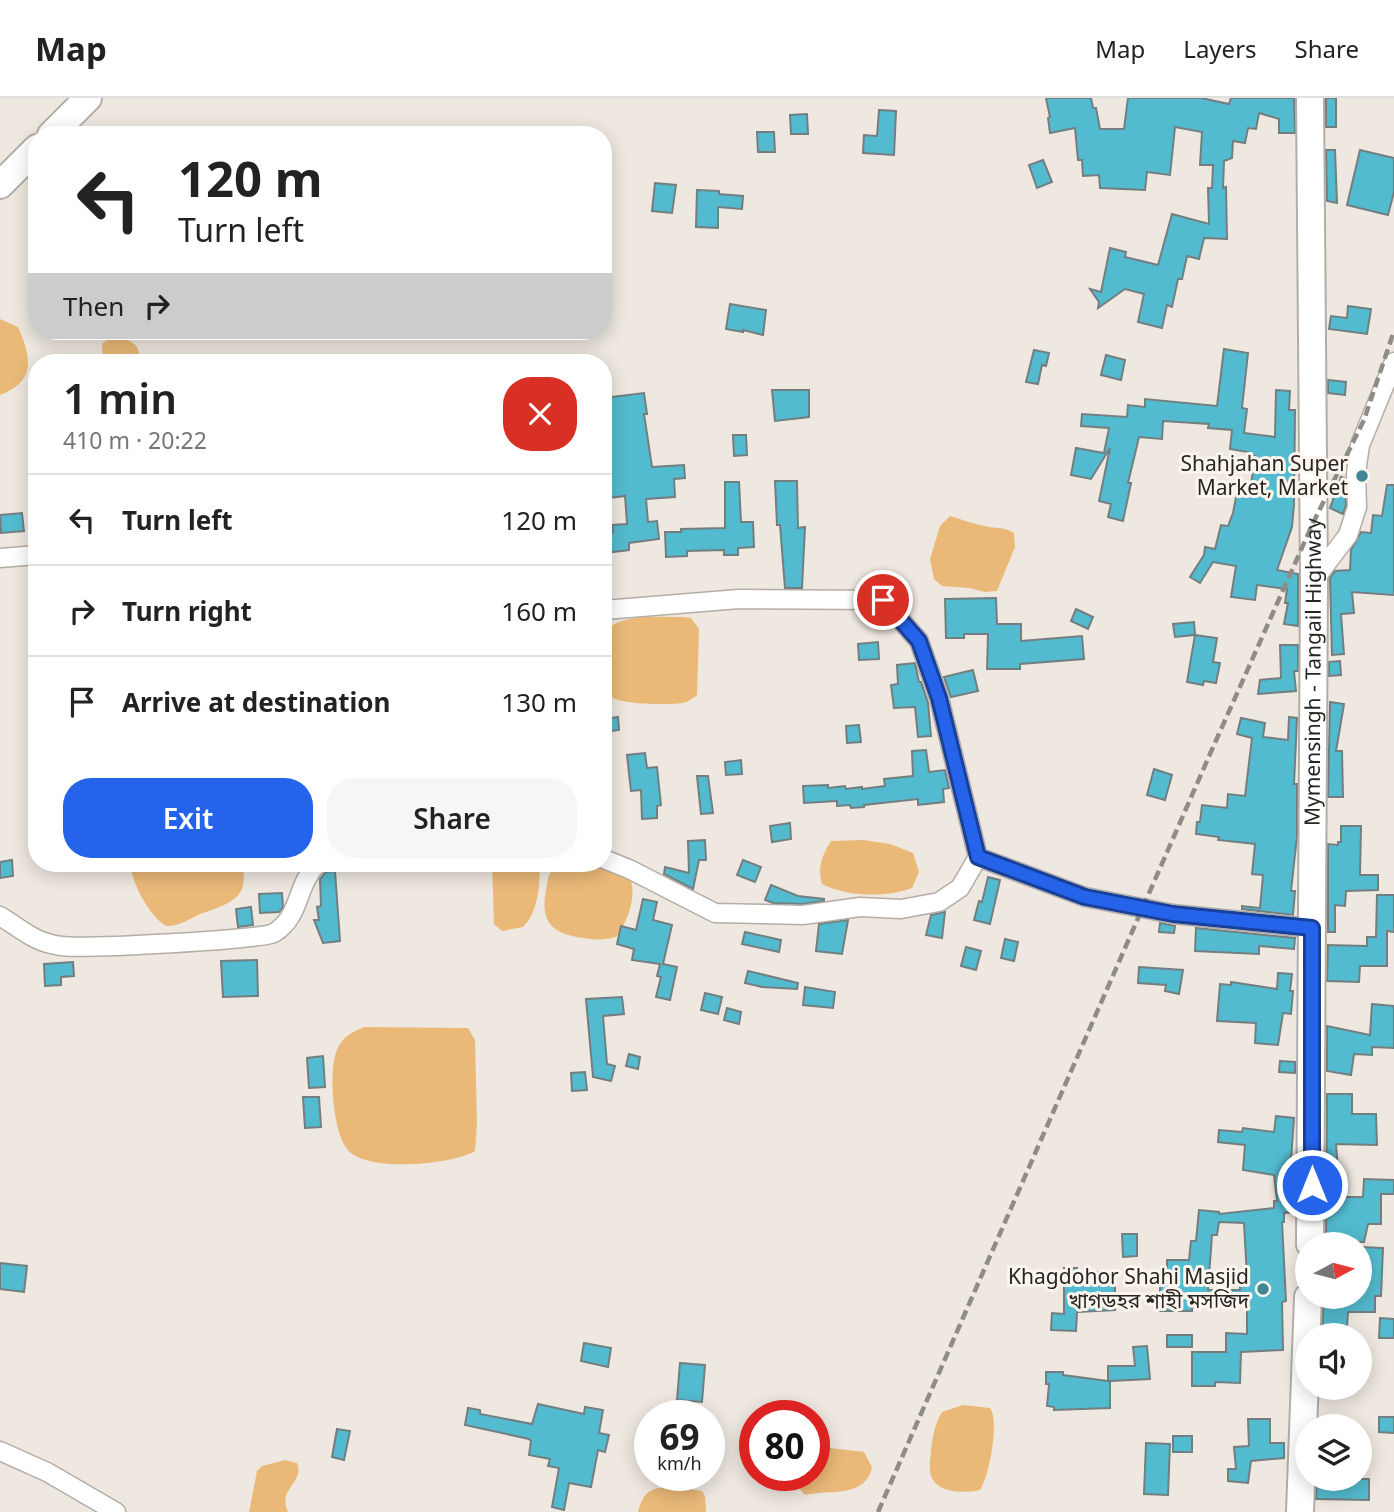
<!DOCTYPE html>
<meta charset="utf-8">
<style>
:root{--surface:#fff;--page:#f6f6f6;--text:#222;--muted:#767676;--line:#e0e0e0;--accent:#2563eb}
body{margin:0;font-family:"Noto Sans","Noto Sans Bengali",sans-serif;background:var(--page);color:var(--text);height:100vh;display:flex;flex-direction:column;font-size:26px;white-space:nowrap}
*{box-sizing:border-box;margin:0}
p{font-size:23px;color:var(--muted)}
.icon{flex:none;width:38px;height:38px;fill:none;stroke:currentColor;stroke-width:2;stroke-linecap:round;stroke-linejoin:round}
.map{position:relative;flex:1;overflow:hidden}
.drawer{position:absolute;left:28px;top:256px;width:584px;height:518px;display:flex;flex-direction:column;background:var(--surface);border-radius:28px;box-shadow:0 4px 18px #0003}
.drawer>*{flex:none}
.banner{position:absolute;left:28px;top:28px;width:584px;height:214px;border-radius:28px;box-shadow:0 4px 18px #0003;background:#fff;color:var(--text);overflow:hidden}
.needle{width:46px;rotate:83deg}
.fabs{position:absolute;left:1295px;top:1134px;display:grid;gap:14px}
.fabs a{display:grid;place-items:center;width:77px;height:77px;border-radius:50%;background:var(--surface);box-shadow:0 4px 18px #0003;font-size:35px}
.speed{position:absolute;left:634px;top:1302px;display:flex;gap:14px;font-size:35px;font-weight:700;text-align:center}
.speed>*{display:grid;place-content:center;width:91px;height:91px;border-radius:50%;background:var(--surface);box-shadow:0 4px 18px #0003;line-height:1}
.speed small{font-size:18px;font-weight:400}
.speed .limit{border:10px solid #d22;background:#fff;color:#111}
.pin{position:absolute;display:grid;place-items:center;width:60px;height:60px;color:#fff;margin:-30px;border:4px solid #fff;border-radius:50%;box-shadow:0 2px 7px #0007}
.me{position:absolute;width:77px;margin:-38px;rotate:0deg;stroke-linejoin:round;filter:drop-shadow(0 0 5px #0008)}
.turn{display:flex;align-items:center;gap:24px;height:147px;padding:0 35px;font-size:32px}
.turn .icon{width:91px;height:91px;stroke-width:2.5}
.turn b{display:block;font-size:49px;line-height:60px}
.then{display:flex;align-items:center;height:66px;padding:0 35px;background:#0003;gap:14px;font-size:26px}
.round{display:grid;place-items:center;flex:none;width:74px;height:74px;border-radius:28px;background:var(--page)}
.headline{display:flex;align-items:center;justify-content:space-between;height:119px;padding:0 35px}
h1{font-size:42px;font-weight:600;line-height:52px}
.action{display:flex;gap:14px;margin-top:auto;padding:14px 35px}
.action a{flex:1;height:80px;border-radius:28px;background:var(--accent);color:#fff;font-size:28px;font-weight:600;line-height:80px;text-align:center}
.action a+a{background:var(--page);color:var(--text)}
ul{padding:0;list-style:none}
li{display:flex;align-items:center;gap:21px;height:91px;padding:0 35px;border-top:2px solid var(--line)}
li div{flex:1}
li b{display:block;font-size:26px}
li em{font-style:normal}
header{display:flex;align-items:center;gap:42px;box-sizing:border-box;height:98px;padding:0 35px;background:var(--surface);border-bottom:2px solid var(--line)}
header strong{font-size:33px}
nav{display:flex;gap:38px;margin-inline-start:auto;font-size:24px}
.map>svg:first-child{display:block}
.water{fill:#eab978}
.building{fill:#53bbcf;stroke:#737e80;stroke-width:2;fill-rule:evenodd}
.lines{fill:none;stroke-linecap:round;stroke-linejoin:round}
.minor-casing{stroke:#b3ada6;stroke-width:21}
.highway-casing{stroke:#b3ada6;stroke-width:30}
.minor{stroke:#fff;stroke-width:18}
.highway{stroke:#fff;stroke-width:26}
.rail{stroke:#8f8b85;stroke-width:4.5;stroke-dasharray:10 5;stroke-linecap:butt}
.route-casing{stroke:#184099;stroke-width:18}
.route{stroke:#2563eb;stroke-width:12}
.poi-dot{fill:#418694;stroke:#fbf5ed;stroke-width:2.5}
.labels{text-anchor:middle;stroke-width:6;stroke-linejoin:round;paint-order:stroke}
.poi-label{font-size:21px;fill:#272522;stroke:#fbf5ed;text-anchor:end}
.street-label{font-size:21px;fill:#272522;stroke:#fbf5ed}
</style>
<header>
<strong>Map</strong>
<nav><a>Map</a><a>Layers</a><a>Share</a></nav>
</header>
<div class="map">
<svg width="1394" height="1414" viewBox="0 0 1394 1414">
<rect width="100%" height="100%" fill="#eee8e0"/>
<g class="water">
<path d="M0,221l18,8c13,30 19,54 -18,68z"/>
<path d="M120,240c15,3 20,9 20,24h-37l-1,-18 6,-5z"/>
<path d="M950,418c11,3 23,8 35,10 11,3 18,0 29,7l1,14 -18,44 -12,1 -16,-4 -27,-2 -8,-7 -4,-20 10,-33z"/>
<path d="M682,519l9,1 8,11 -2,66c-4,3 -8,7 -14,8 -14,2 -64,2 -73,-7 -10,-10 -9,-63 3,-71 18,-11 49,-8 69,-8z"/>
<path d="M863,742l27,4 23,9 6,19 -7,16c-26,10 -65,9 -90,-4 -5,-16 0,-29 9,-43z"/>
<path d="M130,765h112c8,35 -11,40 -39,50 -13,5 -22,13 -37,13 -17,-10 -34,-43 -36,-63z"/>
<path d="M492,765h47c2,19 -1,50 -16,64l-21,4 -8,-7z"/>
<path d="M560,765c24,0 48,1 69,13 9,18 -1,46 -13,61 -12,3 -22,3 -33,1 -31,-4 -43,-16 -37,-48 2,-13 3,-20 14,-27z"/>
<path d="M364,929l104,1 7,12 2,83 -2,28c-23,14 -111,22 -128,-2 -14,-17 -19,-79 -10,-99 5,-13 15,-18 27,-23z"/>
<path d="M963,1307l27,3c10,12 -1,69 -10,82 -17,4 -48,3 -50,-19 -1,-7 1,-16 1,-22 2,-14 4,-25 11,-37z"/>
<path d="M814,1348l50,6 8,15c-7,32 -43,22 -67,28l-7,-8 -4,-12h20z"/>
<path d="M285,1362l12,3c8,20 -20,25 -9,49h-39l8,-41 5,-5z"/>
<path d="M676,1388l26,5 3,5 1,16h-68c6,-24 16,-24 38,-26z"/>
</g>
<g class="building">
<polygon points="1046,0 1091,0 1093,10 1096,10 1100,31 1124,31 1128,0 1201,0 1229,6 1231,0 1294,0 1295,35 1279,35 1279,21 1259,15 1256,31 1248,30 1245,45 1233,43 1232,60 1224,63 1223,90 1226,89 1227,141 1204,140 1199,161 1187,158 1182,181 1178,181 1172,209 1167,207 1162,230 1138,224 1144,196 1125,191 1098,210 1099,204 1090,191 1101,194 1110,150 1126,154 1125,159 1158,167 1172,116 1209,126 1208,90 1212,90 1213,67 1200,67 1202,34 1175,29 1170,77 1147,74 1145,92 1100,90 1099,77 1083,78 1082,62 1078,62 1075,30 1050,35 1048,20 1050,19"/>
<rect x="1326" y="0" width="10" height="29"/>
<polygon points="879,12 896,13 894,57 863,55 864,37 877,38"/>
<polygon points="807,16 808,36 791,36 790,17"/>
<polygon points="757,34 774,34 775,54 758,54"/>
<polygon points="1326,52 1335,52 1337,105 1327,103"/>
<polygon points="1360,52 1394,60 1394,94 1388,117 1347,107"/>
<polygon points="1043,62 1052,84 1037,90 1029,67"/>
<polygon points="655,85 676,87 672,115 652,113"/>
<polygon points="697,92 719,93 719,96 743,98 742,111 718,109 718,130 696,129"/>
<polygon points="730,206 766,212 763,237 743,232 743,234 726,231"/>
<polygon points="1348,208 1371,211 1367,236 1329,231 1331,218 1347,220"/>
<polygon points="1224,251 1248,255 1242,310 1247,311 1244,335 1275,339 1276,292 1290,293 1289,312 1295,312 1294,406 1292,429 1277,472 1298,476 1298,528 1284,526 1288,505 1285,505 1287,491 1257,487 1255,502 1231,499 1236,468 1213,464 1200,485 1190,479 1204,457 1205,449 1215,451 1221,427 1228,428 1233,415 1239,383 1251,385 1256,358 1248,357 1248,354 1230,351 1232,332 1208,330 1209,326 1163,323 1162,341 1139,339 1128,385 1131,385 1123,423 1108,419 1111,406 1099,403 1110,350 1091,381 1071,377 1076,350 1104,355 1109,330 1081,328 1082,316 1127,319 1128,307 1145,309 1145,301 1217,308"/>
<polygon points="1034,252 1049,255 1046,268 1042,267 1038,286 1026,284"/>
<polygon points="1106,257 1125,262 1121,282 1101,277"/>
<polygon points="1328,282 1346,284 1345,297 1328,295"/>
<polygon points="772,292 809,292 809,319 775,323"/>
<polygon points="644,295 647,316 644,316 652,369 684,367 685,380 674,381 675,399 646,401 648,424 657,423 659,441 629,445 629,452 604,455 604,436 613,434 612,427 627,426 625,398 610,400 604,359 604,300"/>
<polygon points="733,337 746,337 747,357 734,358"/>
<polygon points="1341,379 1345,380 1346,407 1343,416 1330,410"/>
<polygon points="775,383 797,383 798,430 805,429 802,490 785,490 780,427 777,427"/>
<polygon points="725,384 739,384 741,424 753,424 754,449 738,450 738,457 724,457 724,452 687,453 687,458 666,459 665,434 681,434 681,431 725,430"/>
<polygon points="1387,387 1394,387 1394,497 1352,494 1354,515 1341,516 1344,556 1332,557 1330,480 1335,473 1350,472 1351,452 1361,434 1371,435 1373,417 1382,418"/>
<polygon points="22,415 24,433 1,435 0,417"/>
<polygon points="996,500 997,526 1021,526 1021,543 1082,538 1084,561 1020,566 1020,571 987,571 988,536 964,536 964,540 946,540 945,501"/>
<polygon points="1076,511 1093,519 1088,531 1071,523"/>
<polygon points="1194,524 1195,537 1217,540 1213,564 1220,565 1216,585 1204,583 1203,587 1187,584 1195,537 1175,539 1173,526"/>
<polygon points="878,544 879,561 859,562 858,546"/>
<polygon points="1280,547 1298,547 1298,573 1294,573 1296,593 1258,596 1260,582 1281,580"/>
<polygon points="1340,563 1341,577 1329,578 1329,564"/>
<polygon points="915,565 919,584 921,584 928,605 931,638 918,639 915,609 894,610 891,587 898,586 897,567"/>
<polygon points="973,572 978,593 951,599 944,579"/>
<polygon points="1330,604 1344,606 1336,653 1342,653 1343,699 1328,699"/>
<polygon points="618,619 619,632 604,634 604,621"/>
<polygon points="1289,619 1297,620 1294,686 1297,686 1297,738 1291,793 1295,793 1293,817 1242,811 1242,808 1260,810 1263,777 1252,776 1255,746 1218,742 1219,739 1196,736 1197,724 1200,724 1202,707 1227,710 1228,696 1245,698 1252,640 1237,636 1241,620 1265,625 1263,639 1288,642"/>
<polygon points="859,627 861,644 847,645 846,628"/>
<polygon points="926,652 929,674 945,672 949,690 943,691 944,704 918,707 918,701 864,707 864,709 851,710 850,707 837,708 837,703 804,705 803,688 828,687 828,690 845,688 846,691 862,689 862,691 885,688 884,681 913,678 912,653"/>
<polygon points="645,655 647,670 657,669 661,707 657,708 657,720 642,721 641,692 631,693 627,657"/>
<polygon points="741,662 742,676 726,677 725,664"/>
<polygon points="1154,671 1172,677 1165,702 1147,697"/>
<polygon points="697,678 708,678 713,715 701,716"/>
<polygon points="790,725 791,741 772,744 770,728"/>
<polygon points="1341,728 1361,728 1360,777 1378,777 1378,792 1346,793 1345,808 1335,807 1335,834 1328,834 1328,746 1338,747 1338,744 1341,744"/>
<polygon points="705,742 706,762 699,762 693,791 664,776 665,769 689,775 688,743"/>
<polygon points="12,762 13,778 0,780 0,764"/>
<polygon points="743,762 761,769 755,784 737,777"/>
<polygon points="335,773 340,843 323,845 314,822 319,822 317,809 321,808 320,781 326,774"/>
<polygon points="988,779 1000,782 990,826 974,822 979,803 982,804"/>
<polygon points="771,787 798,798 824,801 824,803 802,806 773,805 765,802"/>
<polygon points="282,795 283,809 279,814 260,815 259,796"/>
<polygon points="1377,797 1394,797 1394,834 1387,833 1387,868 1360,868 1359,884 1327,883 1328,847 1367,848 1367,839 1376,839"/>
<polygon points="643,801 657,804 653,822 672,827 663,866 677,869 670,902 656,899 661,879 657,878 660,866 632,862 634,851 617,846 621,828 636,832"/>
<polygon points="251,809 253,827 238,829 236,811"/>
<polygon points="945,814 942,840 926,837 931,817"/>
<polygon points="848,822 842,856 816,853 819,826"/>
<polygon points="1160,825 1175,828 1174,835 1159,834"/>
<polygon points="1196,830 1295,840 1294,851 1259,848 1259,856 1195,853"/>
<polygon points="745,834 781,842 779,854 742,846"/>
<polygon points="1005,841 1018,844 1014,863 1001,860"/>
<polygon points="966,849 981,853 976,872 961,868"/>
<polygon points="257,862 258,898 223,899 221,863"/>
<polygon points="73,864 74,878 61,879 61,887 45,888 44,866"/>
<polygon points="1139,869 1183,872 1179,896 1165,893 1166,887 1138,885"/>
<polygon points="748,873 798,885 797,891 762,889 745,885"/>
<polygon points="1278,875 1292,876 1290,893 1293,893 1291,916 1283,915 1278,947 1255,945 1256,925 1217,923 1220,886 1231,887 1231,884 1277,891"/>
<polygon points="805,889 835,894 833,910 803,907"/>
<polygon points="705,895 722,899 718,916 701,912"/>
<polygon points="622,899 624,916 603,918 607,966 615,968 611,983 593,979 586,901"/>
<polygon points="1372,906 1394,908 1394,950 1372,949 1372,957 1354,956 1351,977 1327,973 1327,928 1370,937"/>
<polygon points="727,910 741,914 739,926 724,922"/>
<polygon points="629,956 640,959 638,971 626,968"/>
<polygon points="323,958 325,989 309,990 307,960"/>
<polygon points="1280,963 1295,964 1295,975 1279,974"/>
<polygon points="585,974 587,992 572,993 571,975"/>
<polygon points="1327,996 1352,996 1352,1016 1376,1016 1377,1047 1336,1046 1340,1099 1363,1099 1364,1081 1394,1082 1394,1096 1381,1096 1381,1126 1368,1126 1364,1144 1326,1144"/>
<polygon points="303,999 319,999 321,1029 305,1030"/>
<path d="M1276,1018l18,2 -4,56 -3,-1 2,27 5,-1v13l-10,1v9h-2l4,79 -4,1 1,48 -42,2 -1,31 -25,-1v4h-23v-34h34v-19l21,1v-31h-42v3l-13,1v4h-32v-39h7v-12h22l2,-19h5l3,-31 20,2v2l55,-6v-7h3l-3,-26 -31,-5 2,-25 -27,-3 1,-12 23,2 1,-4 31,4zM1219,1124l25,1 3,54h-7v13h-32l4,-55h5z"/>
<polygon points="1122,1136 1137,1136 1137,1158 1123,1159"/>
<polygon points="1360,1149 1383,1150 1381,1198 1375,1198 1375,1214 1348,1214 1347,1229 1331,1230 1331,1237 1322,1237 1324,1199 1360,1199"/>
<polygon points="0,1165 27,1168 24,1194 0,1191"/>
<polygon points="1064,1170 1077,1170 1077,1174 1115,1174 1115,1212 1077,1214 1076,1233 1051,1232 1052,1215 1064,1216"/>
<polygon points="1380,1220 1394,1221 1394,1240 1379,1240"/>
<rect x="1167" y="1237" width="25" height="12"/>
<polygon points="584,1245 611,1250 608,1269 581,1263"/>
<polygon points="1147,1248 1150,1281 1110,1283 1110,1310 1054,1312 1054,1309 1047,1308 1049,1286 1046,1286 1046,1274 1063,1274 1063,1277 1108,1283 1108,1268 1135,1268 1133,1249"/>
<polygon points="680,1265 705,1267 702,1304 677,1302"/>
<polygon points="538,1306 584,1316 585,1309 603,1312 599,1335 609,1337 605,1354 598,1352 591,1389 569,1385 564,1412 552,1409 559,1370 548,1368 550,1361 529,1357 531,1343 529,1341 465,1327 468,1310 480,1312 480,1316 532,1326"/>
<polygon points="1379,1319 1394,1319 1394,1335 1379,1334"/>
<polygon points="1248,1321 1270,1321 1270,1345 1284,1345 1284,1360 1251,1363 1248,1385 1228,1383 1228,1371 1236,1371 1234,1349 1249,1348"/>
<polygon points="337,1331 350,1333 344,1362 332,1359"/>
<rect x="1173" y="1338" width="19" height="16"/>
<polygon points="1146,1345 1170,1346 1168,1397 1144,1396"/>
<polygon points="1317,1381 1369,1381 1369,1402 1316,1401"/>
</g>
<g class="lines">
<g class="minor-casing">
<g id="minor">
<polyline points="0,460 37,457"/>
<polyline points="1314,482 1348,437 1357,409 1356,375 1360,347 1394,264"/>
<polyline points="604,512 739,501 883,502 919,543 939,600 978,759 1085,799 1173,816 1312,830"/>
<polyline points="604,761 629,771 715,815 803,817 860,809 901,811 939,804 960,790 978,759"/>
<path d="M0,818c23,14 33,26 61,30 22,3 200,-6 213,-13 28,-18 21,-47 44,-70"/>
<polyline points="0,1353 47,1374 116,1414"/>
</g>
</g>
<g class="highway-casing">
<g id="highway">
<polyline points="51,37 88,0"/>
<polyline points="0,87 37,50"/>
<path id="s1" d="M1310,1146l4,-664 -4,-482"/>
<polyline points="1300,1414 1308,1199"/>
</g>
</g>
<use href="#minor" class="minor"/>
<use href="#highway" class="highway"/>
<polyline class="rail" points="878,1414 1210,656 1313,425 1364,322 1394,233"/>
</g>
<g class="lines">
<g class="route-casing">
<polyline id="route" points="883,502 919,543 939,600 978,759 1085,799 1173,816 1312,830 1312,1087"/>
</g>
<use href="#route" class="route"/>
</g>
<g class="poi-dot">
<circle cx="1362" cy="378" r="7"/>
<circle cx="1263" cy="1191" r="7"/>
</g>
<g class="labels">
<g class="poi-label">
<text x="1348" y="373">Shahjahan Super<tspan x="1348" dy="24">Market, Market</tspan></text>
<text x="1249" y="1186">Khagdohor Shahi Masjid<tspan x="1249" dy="24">খাগডহর শাহী মসজিদ</tspan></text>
</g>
<g class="street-label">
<text dy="7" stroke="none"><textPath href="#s1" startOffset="572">Mymensingh - Tangail Highway</textPath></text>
</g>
</g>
</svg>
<div class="fabs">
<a><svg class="needle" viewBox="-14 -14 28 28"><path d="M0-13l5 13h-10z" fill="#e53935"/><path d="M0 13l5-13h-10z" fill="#767676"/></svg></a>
<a><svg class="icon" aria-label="sound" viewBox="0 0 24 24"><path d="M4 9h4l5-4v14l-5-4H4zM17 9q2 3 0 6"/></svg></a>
<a><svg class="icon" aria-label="layers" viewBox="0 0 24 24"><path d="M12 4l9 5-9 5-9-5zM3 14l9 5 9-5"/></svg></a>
</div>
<div class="speed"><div>69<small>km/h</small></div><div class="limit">80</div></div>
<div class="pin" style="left:883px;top:502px;background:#d93025"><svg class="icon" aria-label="arrive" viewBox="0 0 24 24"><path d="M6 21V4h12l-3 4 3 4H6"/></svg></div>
<svg class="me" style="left:1312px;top:1087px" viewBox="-20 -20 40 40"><circle r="17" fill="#2563eb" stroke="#fff" stroke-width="3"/><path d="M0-11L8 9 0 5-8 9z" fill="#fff"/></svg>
<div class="banner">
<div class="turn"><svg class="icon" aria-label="left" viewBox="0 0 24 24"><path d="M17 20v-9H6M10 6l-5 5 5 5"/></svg><div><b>120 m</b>Turn left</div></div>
<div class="then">Then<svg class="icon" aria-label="right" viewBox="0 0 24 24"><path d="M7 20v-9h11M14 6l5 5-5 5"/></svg></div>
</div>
<section class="drawer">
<div class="headline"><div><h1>1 min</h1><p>410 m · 20:22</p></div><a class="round" style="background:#d93025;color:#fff"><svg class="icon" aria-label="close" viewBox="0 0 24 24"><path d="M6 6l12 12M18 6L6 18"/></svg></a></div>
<ul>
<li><svg class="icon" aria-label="left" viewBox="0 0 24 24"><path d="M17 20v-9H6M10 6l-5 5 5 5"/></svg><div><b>Turn left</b></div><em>120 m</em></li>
<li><svg class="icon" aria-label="right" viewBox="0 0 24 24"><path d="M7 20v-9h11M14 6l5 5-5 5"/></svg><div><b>Turn right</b></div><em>160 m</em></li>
<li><svg class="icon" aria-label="arrive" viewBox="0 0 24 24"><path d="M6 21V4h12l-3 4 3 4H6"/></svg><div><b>Arrive at destination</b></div><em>130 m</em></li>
</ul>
<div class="action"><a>Exit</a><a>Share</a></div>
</section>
</div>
